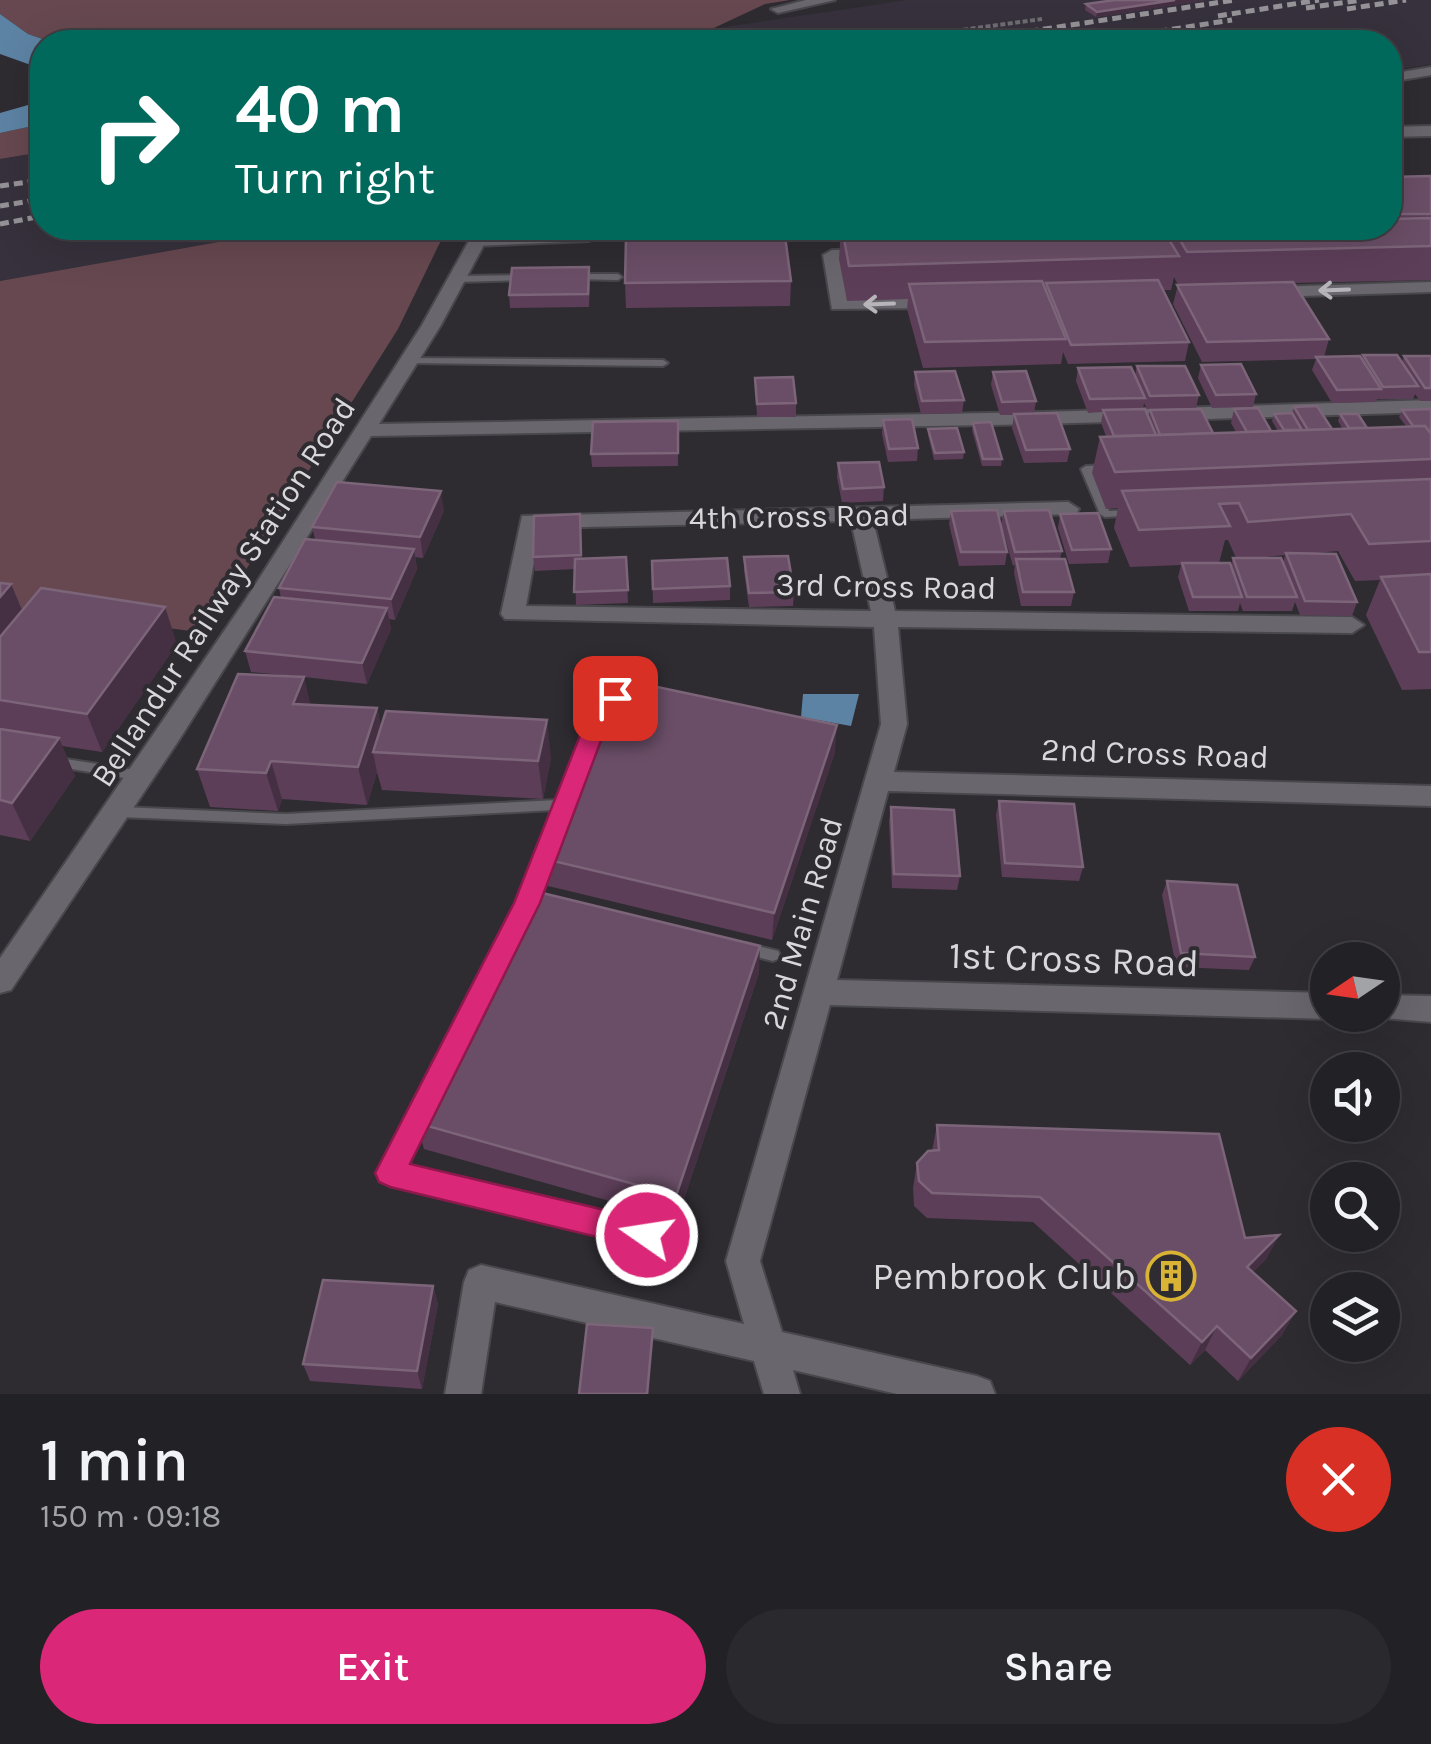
<!DOCTYPE html>
<meta charset="utf-8">
<style>
:root{--surface:#222125;--page:#2a292d;--text:#f1f3f6;--muted:#a2a3a7;--line:#3f3e42;--accent:#db2777}
body{margin:0;font-family:Karla,sans-serif;background:var(--page);color:var(--text);height:100vh;display:flex;flex-direction:column;font-size:38px;white-space:nowrap}
*{box-sizing:border-box;margin:0}
p{font-size:32px;color:var(--muted)}
.icon{flex:none;width:55px;height:55px;fill:none;stroke:currentColor;stroke-width:2;stroke-linecap:round;stroke-linejoin:round}
.map{position:relative;height:1394px;overflow:hidden}
.drawer{display:flex;flex-direction:column;background:var(--surface);flex:1}
.drawer>*{flex:none}
.hud{position:absolute;left:30px;top:30px;width:1372px;height:210px;border-radius:40px;box-shadow:0 10px 40px #0002,0 0 0 2px var(--line);background:#00695c;color:#fff;overflow:hidden}
.needle{width:65px;rotate:257deg}
.fabs{position:absolute;left:1310px;top:942px;display:grid;gap:20px}
.fabs a{display:grid;place-items:center;width:90px;height:90px;border-radius:50%;background:var(--surface);box-shadow:0 10px 40px #0002,0 0 0 2px var(--line);font-size:50px}
.pin{position:absolute;display:grid;place-items:center;width:85px;height:85px;color:#fff;margin:-42px;border-radius:20px;box-shadow:0 5px 15px #0006}
.me{position:absolute;width:110px;margin:-55px;rotate:283deg;stroke-linejoin:round;filter:drop-shadow(0 0 8px #0008)}
.turn{display:flex;align-items:center;gap:35px;height:210px;padding:0 40px;font-size:45px}
.turn .icon{width:130px;height:130px;stroke-width:2.5}
.turn b{display:block;font-size:70px;line-height:85px}
.round{display:grid;place-items:center;flex:none;width:105px;height:105px;border-radius:52px;background:var(--page)}
.head{display:flex;align-items:center;justify-content:space-between;height:170px;padding:0 40px}
h1{font-size:60px;font-weight:600;line-height:75px}
.button{display:flex;gap:20px;margin-top:auto;padding:20px 40px}
.button a{flex:1;height:115px;border-radius:60px;background:var(--accent);color:#fff;font-size:40px;font-weight:600;line-height:115px;text-align:center}
.button a+a{background:var(--page);color:var(--text)}
.map>svg:first-child{display:block}
.built{fill:#36313c}
.green{fill:#674850}
.water{fill:#5d83a4}
.lines{fill:none;stroke-linecap:round;stroke-linejoin:round}
.service-casing{stroke:#48474b;stroke-width:4}
.minor-casing{stroke:#48474b;stroke-width:4}
.path{stroke:#6f6d72;stroke-width:4;stroke-dasharray:5 2.5;stroke-linecap:butt}
.service{fill:#69676d;fill-rule:evenodd}
.minor{fill:#69676d;fill-rule:evenodd}
.rail{stroke:#959397;stroke-width:5;stroke-dasharray:9 5;stroke-linecap:butt}
.wall{fill:#5d3e59;fill-rule:evenodd}
.shaded-wall{fill:#453043}
.building{fill:#6a4e67;stroke:#7c6479;stroke-width:2.5}
.oneway{stroke:#b7b5b9}
.route{fill:#db2777;stroke:#8e194d;stroke-width:2.5}
.labels{text-anchor:middle;stroke-width:8;stroke-linejoin:round;paint-order:stroke}
.street-label{font-size:32px;fill:#d8d7da;stroke:#2e2c31}
.near-street-label{font-size:38px;fill:#d8d7da;stroke:#2e2c31}
.near-poi-label{font-size:38px;fill:#d8d7da;stroke:#2e2c31;text-anchor:end}
</style>
<div class="map">
<svg width="1431" height="1394" viewBox="0 0 1431 1394">
<rect width="100%" height="100%" fill="#2e2c31"/>
<g class="built">
<polygon points="907,0 1431,0 1431,64 1390,71 1390,42 684,42 712,29"/>
<polygon points="42,152 42,228 297,228 0,281 0,159"/>
</g>
<g class="green">
<polygon points="0,0 790,0 765,4 684,42 51,42 28,34 0,14"/>
<polygon points="42,124 42,152 0,159 0,133"/>
<polygon points="297,228 447,228 398,329 206,633 0,606 0,281"/>
</g>
<g class="water">
<polygon points="0,14 28,34 51,42 42,42 42,69 0,54"/>
<polygon points="42,101 42,124 0,133 0,113"/>
<polygon points="803,694 859,694 851,726 801,717"/>
</g>
<g class="lines">
<g class="service-casing">
<g id="service">
<polygon points="586,236 589,237 589,241 477,246 473,243 477,240"/>
<polygon points="576,274 618,274 622,277 618,280 573,279 572,277"/>
<polygon points="526,275 529,276 529,280 457,282 453,279 457,276"/>
<polygon points="411,358 663,360 668,363 663,366 408,363 406,361"/>
<polygon points="1108,465 1112,466 1112,470 1093,472 1109,511 1134,510 1138,511 1139,513 1138,515 1105,517 1100,514 1081,469 1086,466"/>
<polygon points="606,695 632,698 638,702 632,706 610,704 565,819 563,823 553,823 551,819 554,810 286,824 121,817 116,816 114,812 116,808 121,807 286,814 558,800 600,699"/>
<polygon points="53,757 142,771 147,773 149,776 147,779 142,781 48,765 46,762 48,759"/>
<polygon points="544,851 549,852 551,856 534,903 532,907 527,909 522,907 520,903 537,856 539,852"/>
<polygon points="745,943 778,951 780,955 778,959 773,961 740,953 738,949 740,945"/>
<polygon points="468,1013 473,1014 476,1019 401,1168 647,1227 653,1229 656,1235 653,1241 647,1243 384,1178 382,1173 384,1168 463,1014"/>
</g>
</g>
<g class="minor-casing">
<g id="minor">
<polygon points="806,0 835,0 778,13 771,9"/>
<polygon points="1431,67 1431,75 1390,82 1390,74"/>
<polygon points="1431,126 1431,136 1390,137 1390,127"/>
<polygon points="476,228 493,228 441,325 379,424 1042,412 1431,400 1431,412 1042,424 371,436 179,740 11,990 0,993 0,958 244,602 422,325"/>
<polygon points="832,250 874,250 883,255 874,260 842,260 847,299 941,296 950,302 941,308 832,309 823,255"/>
<polygon points="1431,282 1431,292 1266,297 1257,292 1266,287"/>
<path d="M1068,502l11,7 -3,5 -203,6 22,91 457,6 12,8 -12,8 -454,-6 9,97 -13,48 537,14v20l-543,-15 -51,189 491,13v22h11l-11,4 -498,-14 -70,256 22,71 195,44 13,5 5,13h-98l-104,-24 7,24h-36l-10,-33 -259,-59 -14,92h-36l19,-112 5,-12 12,-5 263,59 -18,-63 155,-537 -7,-97 -369,-8 -4,-5 21,-98zM851,521l20,90 -345,-5 14,-78z"/>
<polygon points="1382,995 1431,996 1431,1022 1371,1017 1382,1015"/>
</g>
</g>
<polyline class="path" points="874,42 1042,19"/>
<use href="#service" class="service"/>
<use href="#minor" class="minor"/>
<g class="rail">
<polyline points="1306,8 1361,0"/>
<polyline points="1347,9 1406,0"/>
<polyline points="1218,16 1319,0"/>
<polyline points="960,42 1235,0"/>
<polyline points="1089,42 1232,20"/>
<polyline points="0,186 42,180"/>
<polyline points="0,206 42,199"/>
<polyline points="0,224 42,216"/>
</g>
</g>
<g class="wall">
<polygon points="1115,0 1205,0 1096,17 1085,10 1086,4"/>
<polygon points="1431,176 1431,280 1294,283 1329,339 1324,357 1362,359 1363,355 1402,362 1404,356 1431,356 1431,401 1420,401 1415,394 1413,399 1377,399 1376,402 1332,403 1312,370 1316,359 1202,362 1173,304 1178,285 1174,277 1171,290 1163,290 1189,342 1185,361 1068,364 1063,352 1061,364 923,368 907,309 908,299 847,301 839,259 841,228 1390,228 1390,177"/>
<polygon points="590,279 589,307 510,308 509,295"/>
<polygon points="791,281 790,306 626,308 625,283"/>
<polygon points="1201,365 1256,394 1253,407 1212,408 1198,378"/>
<path d="M1137,366l62,29 -3,13 -49,1 -3,-6 -1,6 5,7 2,-6 63,23 23,-1 -5,-9 3,-14 37,22h7l-6,-10 2,-7 18,-1 2,-6 38,22 10,-1 -4,-7 2,-7 27,14 39,-2 -7,-9 3,-7 29,-1v280l-29,1 -36,-75 14,-35 -25,1 -17,-30 -32,3 51,48 -5,14 -52,-1 -5,-13 -3,9h-49l-3,-8 -2,8h-49l-11,-34 3,-12 -51,2 -16,-39 4,-20 -12,1 -14,-36 8,-36 6,-1 -5,-13 2,-11 -15,1 -12,-32 2,-13 57,7zM1225,540h3l8,18h-3l-2,7 -12,-2zM1285,555l-2,8 -28,-5z"/>
<polygon points="915,372 964,400 962,413 921,414 914,385"/>
<polygon points="993,372 1036,401 1034,414 1070,449 1067,462 1024,463 1012,428 1014,415 1000,415 991,385"/>
<polygon points="755,378 796,403 796,417 757,417"/>
<polygon points="883,420 918,448 917,461 888,462 882,434"/>
<polygon points="678,421 678,466 592,467 591,454"/>
<polygon points="973,423 1002,459 1001,466 982,466 972,430"/>
<polygon points="928,429 964,452 963,459 934,460 928,435"/>
<polygon points="838,463 884,487 883,501 842,503 837,477"/>
<polygon points="444,511 423,558 415,557 417,569 395,620 389,619 391,629 367,684 304,677 310,705 377,708 381,727 551,758 543,799 382,790 377,772 367,805 282,799 278,811 210,807 197,769 303,677 251,672 245,651 281,598 279,588 315,539 312,527"/>
<polygon points="951,511 1007,552 1005,565 959,566 949,524"/>
<polygon points="1004,511 1062,551 1060,559 1074,592 1071,606 1021,606 1014,573 1015,565 1013,566 1001,524"/>
<polygon points="580,514 582,559 626,557 628,603 576,605 575,569 535,571 533,557"/>
<polygon points="1060,514 1111,549 1108,563 1069,564 1058,528"/>
<polygon points="744,557 794,592 793,606 749,607 744,571"/>
<polygon points="652,561 730,586 730,600 653,603"/>
<polygon points="0,583 11,584 22,610 177,644 102,752 62,746 75,776 30,841 0,835"/>
<polygon points="835,752 772,940 540,884 536,857"/>
<polygon points="999,801 1083,867 1079,881 1002,877 996,815"/>
<polygon points="891,807 960,876 957,890 892,888 889,821"/>
<polygon points="1167,881 1255,957 1249,970 1176,967 1162,895"/>
<polygon points="759,973 677,1220 424,1149 417,1123"/>
<polygon points="937,1125 1245,1238 1279,1235 1266,1259 1253,1272 1296,1311 1282,1335 1238,1381 1205,1350 1190,1365 1033,1222 927,1218 914,1206 913,1188 917,1163 932,1151"/>
<polygon points="433,1286 438,1304 422,1389 310,1381 303,1364"/>
</g>
<g class="shaded-wall">
<polygon points="1175,0 1205,0 1096,17 1097,12"/>
<polygon points="441,491 444,511 423,558 420,537"/>
<polygon points="414,549 417,569 395,620 391,599"/>
<polygon points="11,584 27,622 0,655 0,597"/>
<polygon points="165,607 177,644 102,752 87,714"/>
<polygon points="387,608 391,629 367,684 362,663"/>
<polygon points="304,677 313,715 293,704"/>
<polygon points="377,708 386,746 373,752 377,772 367,805 358,767"/>
<polygon points="547,720 551,758 543,799 538,761"/>
<polygon points="837,725 835,752 772,940 774,913"/>
<polygon points="59,738 75,776 30,841 12,803"/>
<polygon points="271,761 282,799 278,811 266,773"/>
<polygon points="760,946 759,973 677,1220 676,1196"/>
<polygon points="1279,1235 1266,1259 1235,1291 1247,1267"/>
<polygon points="433,1286 438,1304 422,1389 417,1371"/>
<polygon points="1296,1311 1282,1335 1238,1381 1251,1358"/>
<polygon points="1217,1326 1205,1350 1190,1365 1202,1342"/>
<polygon points="653,1328 653,1340 649,1394 647,1394"/>
</g>
<g class="building">
<polygon points="1115,0 1175,0 1097,12 1086,4"/>
<polygon points="873,36 881,42 830,42"/>
<polygon points="1431,176 1431,214 1390,214 1390,177"/>
<polygon points="1431,218 1431,246 1187,252 1173,228 1390,228 1390,219"/>
<polygon points="842,228 1162,228 1179,256 849,266"/>
<polygon points="785,236 791,281 625,283 626,238"/>
<polygon points="589,267 588,294 509,295 512,268"/>
<polygon points="1158,280 1189,342 1071,345 1046,283"/>
<polygon points="1042,281 1066,339 925,342 909,284"/>
<polygon points="1293,282 1329,339 1207,342 1177,285"/>
<polygon points="1363,355 1397,355 1418,386 1383,387"/>
<polygon points="1360,356 1381,389 1337,390 1316,357"/>
<polygon points="1404,356 1431,356 1431,388 1425,388"/>
<polygon points="1241,364 1256,394 1216,395 1201,365"/>
<polygon points="1137,366 1185,366 1199,395 1150,396"/>
<polygon points="1131,367 1145,398 1090,399 1078,368"/>
<polygon points="955,371 964,400 922,401 915,372"/>
<polygon points="1026,371 1036,401 1002,402 993,372"/>
<polygon points="793,377 796,403 757,404 755,378"/>
<polygon points="1317,406 1332,429 1308,430 1294,407"/>
<polygon points="1258,408 1271,431 1247,432 1234,409"/>
<polygon points="1145,409 1156,435 1114,436 1103,410"/>
<polygon points="1201,409 1213,433 1160,435 1150,410"/>
<polygon points="1431,409 1431,434 1425,426 1413,426 1402,410"/>
<polygon points="1057,413 1070,449 1026,450 1014,414"/>
<polygon points="1292,413 1302,430 1284,430 1274,414"/>
<polygon points="1340,414 1358,414 1367,428 1349,428"/>
<polygon points="912,419 918,448 889,449 883,420"/>
<polygon points="678,421 678,453 591,454 593,422"/>
<polygon points="991,422 1002,459 983,459 973,423"/>
<polygon points="1425,426 1431,434 1431,459 1115,472 1100,437"/>
<polygon points="957,428 964,452 935,453 928,429"/>
<polygon points="879,462 884,487 843,489 838,463"/>
<polygon points="1431,479 1431,541 1369,544 1351,514 1248,522 1239,503 1219,504 1230,526 1139,530 1122,491"/>
<polygon points="337,482 441,491 420,537 312,527"/>
<polygon points="997,510 1007,552 961,552 951,511"/>
<polygon points="1049,510 1062,551 1015,552 1004,511"/>
<polygon points="1098,513 1111,549 1072,550 1060,514"/>
<polygon points="580,514 581,555 533,557 534,516"/>
<polygon points="305,539 414,549 391,599 279,588"/>
<polygon points="1286,553 1336,554 1357,602 1305,601"/>
<polygon points="788,556 794,592 749,593 744,557"/>
<polygon points="626,557 628,590 574,592 575,559"/>
<polygon points="727,558 730,586 653,589 652,561"/>
<polygon points="1233,558 1281,558 1297,597 1247,597"/>
<polygon points="1016,559 1065,559 1074,592 1023,592"/>
<polygon points="1182,563 1230,563 1242,597 1193,597"/>
<polygon points="1431,574 1431,652 1419,652 1381,577"/>
<polygon points="0,583 11,584 0,597"/>
<polygon points="41,588 165,607 87,714 0,700 0,637"/>
<polygon points="274,597 387,608 362,663 245,651"/>
<polygon points="238,674 304,677 293,704 377,708 358,767 271,761 266,773 197,769"/>
<polygon points="624,680 837,725 774,913 536,857"/>
<polygon points="386,711 547,720 538,761 373,752"/>
<polygon points="0,729 59,738 12,803 0,800"/>
<polygon points="999,801 1074,804 1083,867 1005,863"/>
<polygon points="891,807 954,810 960,876 894,874"/>
<polygon points="1167,881 1237,885 1255,957 1181,953"/>
<polygon points="530,890 760,946 676,1196 417,1123"/>
<polygon points="937,1125 1219,1134 1245,1238 1279,1235 1247,1267 1296,1311 1251,1358 1217,1326 1202,1342 1040,1197 932,1193 919,1181 917,1163 928,1151 939,1150"/>
<polygon points="323,1280 433,1286 417,1371 303,1364"/>
<polygon points="587,1324 653,1328 647,1394 579,1394"/>
</g>
<defs><path id="oneway-shaft" d="M-6 0H5M1.5-3L5.5 0L1.5 3" fill="none" stroke-width="1.6" stroke-linecap="round" stroke-linejoin="round" transform="scale(2.5)"/></defs>
<g class="oneway">
<use href="#oneway-shaft" transform="translate(1334 290) rotate(178)"/>
<use href="#oneway-shaft" transform="translate(879 304) rotate(178)"/>
</g>
<polygon class="route" points="615,691 626,698 614,706 540,903 410,1164 647,1220 658,1224 662,1235 658,1245 647,1249 390,1187 379,1182 375,1173 514,903 592,705 598,693"/>
<defs>
<g id="building-ring" transform="scale(2.5)"><circle r="9.5" fill="#2e2c31" stroke="#d9b334" stroke-width="1.5"/><path d="M-4-6H4V6H1V3H-1V6H-4ZM-2.5-4.3h1.7v1.8h-1.7ZM.8-4.3h1.7v1.8H.8ZM-2.5-1h1.7V.8h-1.7ZM.8-1h1.7V.8H.8Z" fill="#d9b334"/></g>
</defs>
<g fill-rule="evenodd">
<use href="#building-ring" x="1171" y="1276"/>
</g>
<g class="labels">
<g class="street-label">
<text transform="translate(799 516) rotate(-1)" y="11">4th Cross Road</text>
<text transform="translate(886 586) rotate(1)" y="11">3rd Cross Road</text>
<text transform="translate(223 592) rotate(-57)" y="11">Bellandur Railway Station Road</text>
<text transform="translate(1155 753) rotate(2)" y="11">2nd Cross Road</text>
<text transform="translate(802 923) rotate(-74)" y="11">2nd Main Road</text>
</g>
<g class="near-street-label">
<text transform="translate(1074 959) rotate(2)" y="13">1st Cross Road</text>
</g>
<g class="near-poi-label">
<text x="1136" y="1289">Pembrook Club</text>
</g>
</g>
</svg>
<div class="fabs">
<a><svg class="needle" viewBox="-14 -14 28 28"><path d="M0-13l5 13h-10z" fill="#e53935"/><path d="M0 13l5-13h-10z" fill="#a2a3a7"/></svg></a>
<a><svg class="icon" aria-label="sound" viewBox="0 0 24 24"><path d="M4 9h4l5-4v14l-5-4H4zM17 9q2 3 0 6"/></svg></a>
<a><svg class="icon" aria-label="search" viewBox="0 0 24 24"><circle cx="10" cy="10" r="6"/><path d="M15 15l6 6"/></svg></a>
<a><svg class="icon" aria-label="layers" viewBox="0 0 24 24"><path d="M12 4l9 5-9 5-9-5zM3 14l9 5 9-5"/></svg></a>
</div>
<div class="pin" style="left:615px;top:698px;background:#d93025"><svg class="icon" aria-label="arrive" viewBox="0 0 24 24"><path d="M6 21V4h12l-3 4 3 4H6"/></svg></div>
<svg class="me" style="left:647px;top:1235px" viewBox="-20 -20 40 40"><circle r="17" fill="#db2777" stroke="#fff" stroke-width="3"/><path d="M0-11L8 9 0 5-8 9z" fill="#fff"/></svg>
<div class="hud">
<div class="turn"><svg class="icon" aria-label="right" viewBox="0 0 24 24"><path d="M7 20v-9h11M14 6l5 5-5 5"/></svg><div><b>40 m</b>Turn right</div></div>
</div>
</div>
<section class="drawer">
<div class="head"><div><h1>1 min</h1><p>150 m · 09:18</p></div><a class="round" style="background:#d93025;color:#fff"><svg class="icon" aria-label="close" viewBox="0 0 24 24"><path d="M6 6l12 12M18 6L6 18"/></svg></a></div>
<div class="button"><a>Exit</a><a>Share</a></div>
</section>
